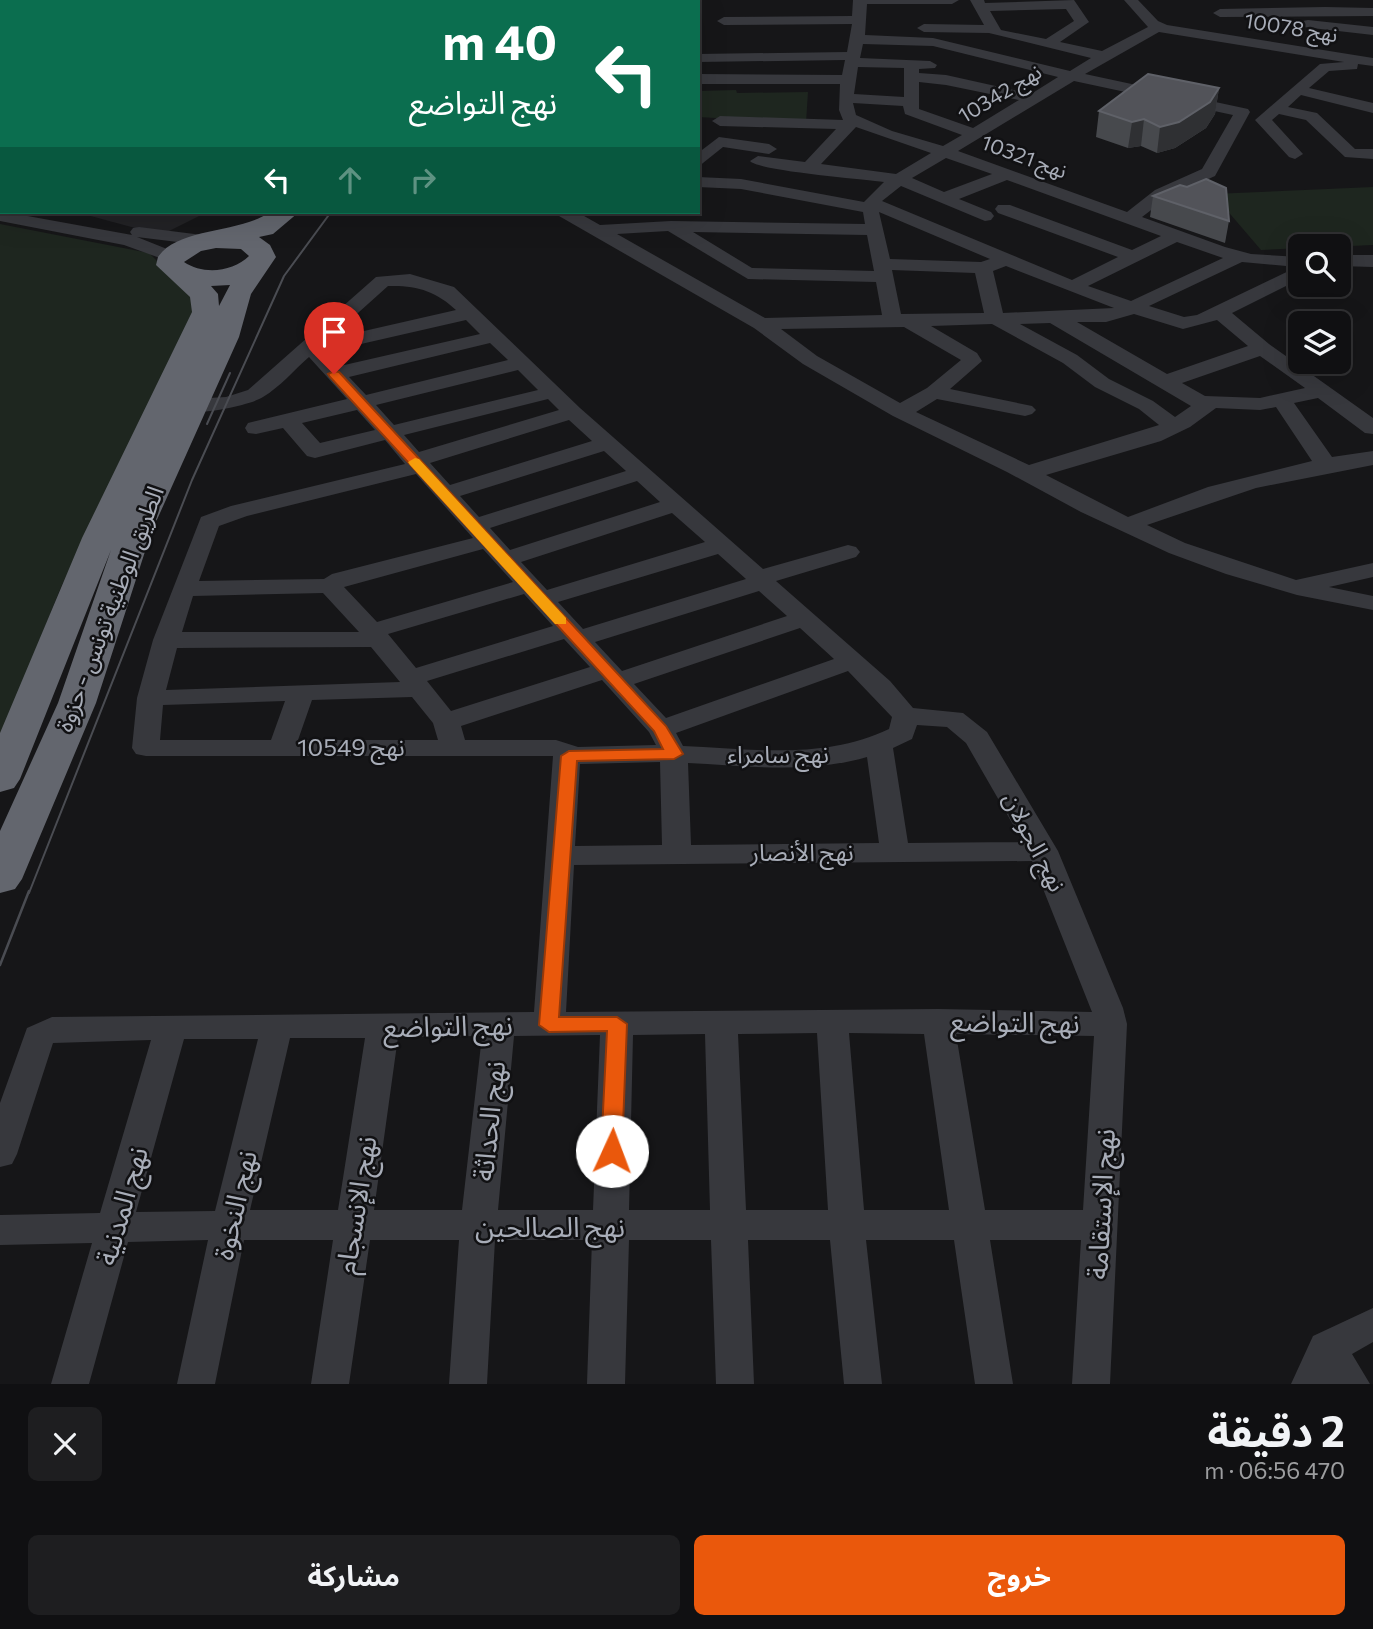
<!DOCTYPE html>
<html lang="ar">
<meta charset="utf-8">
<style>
:root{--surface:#101012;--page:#1e1e20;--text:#f1f3f6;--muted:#9c9d9f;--line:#303032;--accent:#ea580c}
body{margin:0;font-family:Commissioner,"Noto Sans Arabic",sans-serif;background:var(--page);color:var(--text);direction:rtl;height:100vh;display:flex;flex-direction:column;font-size:26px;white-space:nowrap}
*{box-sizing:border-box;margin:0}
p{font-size:23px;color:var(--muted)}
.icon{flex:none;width:38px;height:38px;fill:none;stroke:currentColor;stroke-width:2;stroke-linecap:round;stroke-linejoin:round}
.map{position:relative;height:1384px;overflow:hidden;direction:ltr}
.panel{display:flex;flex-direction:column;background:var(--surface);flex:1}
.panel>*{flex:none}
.hud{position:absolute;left:0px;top:0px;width:700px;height:214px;box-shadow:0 7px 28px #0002,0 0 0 2px var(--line);direction:rtl;background:#0b6e4f;color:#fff;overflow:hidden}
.buttons{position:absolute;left:1288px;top:234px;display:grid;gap:14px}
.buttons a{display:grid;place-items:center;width:63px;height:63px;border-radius:10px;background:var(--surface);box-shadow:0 7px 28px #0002,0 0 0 2px var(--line);font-size:35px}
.pin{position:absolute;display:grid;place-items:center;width:60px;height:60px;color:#fff;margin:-72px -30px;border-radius:50% 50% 50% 0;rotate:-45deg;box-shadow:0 0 7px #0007}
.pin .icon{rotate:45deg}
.me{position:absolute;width:77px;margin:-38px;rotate:2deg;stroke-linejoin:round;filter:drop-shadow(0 0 5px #0008)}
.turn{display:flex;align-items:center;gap:24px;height:147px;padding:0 28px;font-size:32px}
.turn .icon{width:91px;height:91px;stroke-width:2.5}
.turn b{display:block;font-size:49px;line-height:60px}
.lanes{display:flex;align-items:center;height:66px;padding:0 28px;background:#0003;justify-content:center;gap:35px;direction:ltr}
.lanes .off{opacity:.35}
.round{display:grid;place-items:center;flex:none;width:74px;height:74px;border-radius:10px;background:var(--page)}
.summary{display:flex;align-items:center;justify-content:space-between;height:119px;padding:0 28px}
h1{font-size:42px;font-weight:700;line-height:52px}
.button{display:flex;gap:14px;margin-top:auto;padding:14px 28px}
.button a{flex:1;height:80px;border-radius:10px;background:var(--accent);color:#fff;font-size:28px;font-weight:700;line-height:80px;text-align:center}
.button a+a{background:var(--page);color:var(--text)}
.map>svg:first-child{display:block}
.built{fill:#222225}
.green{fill:#1e261f}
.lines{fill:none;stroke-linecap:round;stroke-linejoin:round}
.minor{fill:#37383d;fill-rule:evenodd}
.highway{fill:#63666e;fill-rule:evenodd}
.tram-far1{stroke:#4a4c52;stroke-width:2}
.tram{stroke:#4a4c52;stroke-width:2.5}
.wall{fill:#47494d}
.shaded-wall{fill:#2f3033}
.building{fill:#525359;stroke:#5f6168;stroke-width:2}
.route{fill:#ea580c;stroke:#983908;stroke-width:2}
.slow{fill:#f59e0b}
.labels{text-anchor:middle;stroke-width:5;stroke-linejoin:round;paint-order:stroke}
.far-street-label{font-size:21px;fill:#a8adb8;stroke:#111113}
.street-label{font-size:24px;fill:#a8adb8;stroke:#111113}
.near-street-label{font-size:28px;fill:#a8adb8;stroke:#111113}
</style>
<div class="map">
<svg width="1373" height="1384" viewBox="0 0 1373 1384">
<rect width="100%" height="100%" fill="#161618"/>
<polygon class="built" points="86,212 207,212 161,235 87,215"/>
<g class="green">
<polygon points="736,90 737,93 808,92 806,123 698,117 698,91"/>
<polygon points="1373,187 1373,245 1261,250 1213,194"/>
<polygon points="0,224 149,253 200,304 61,587 0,738"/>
</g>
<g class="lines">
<g class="minor">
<rect x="11" y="0" width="14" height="2"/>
<polygon points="68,0 82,0 66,2"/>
<polygon points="113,0 127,0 111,2"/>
<polygon points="213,0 230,0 232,2 214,2"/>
<polygon points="266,0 297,0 264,2"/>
<rect x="328" y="0" width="14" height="2"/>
<polygon points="422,0 439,0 420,2"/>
<polygon points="517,0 531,0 516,2"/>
<polygon points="577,0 591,0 575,2"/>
<path d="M853,0h106l-7,4h-85l-2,31 68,3 137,33 21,-13 -102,-25 -65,-1 -7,-4 7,-4 60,1 -14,-25h14l1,3 89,-3 15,22 -29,20 42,9 46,-24 -24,-27h14l20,21 9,4 206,33v8l-15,-2 -1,5 -28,2 -20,17 64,15v10l-72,-18 -13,12 29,6 38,36h18v10l-28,-2 -39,-37 -27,-6 -7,6 31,34 -8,5 -6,-2 -34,-37 65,-56 24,-2 -185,-30 -74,42 163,35 2,3 -35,64 -48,22 -25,19 83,30 26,7 49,3v22l-68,34 37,31 104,74v16l-8,-1 -47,-35 -24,5 38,54 41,-6v14l-117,23 -109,37 38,18 111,37 77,-17v14l-44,10 44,9v14l-76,-15 -71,-21 -57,-21 -88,-41 -74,-40 -114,-56 -90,-52 -49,-36 -195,-112 -3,-4h21l23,13 71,-4 194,3 -2,-12 -122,-23 -43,-2v-10l43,2 123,23 20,-20c-21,-3 -125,-11 -134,-21l8,-5 47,6 31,-33 -116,-3 -8,-5 8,-5 123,4 -4,-10 1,-26h-142v-10l144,1 3,-15 -147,2v-8l149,-2 5,-28 -128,1 -7,-4 7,-4 128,-1zM1066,9l8,12 -28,18 -45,-9 -11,-19zM863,44l70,2 125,31 -27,17 -85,-19 -27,-2v-4l16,-1 2,-3 -7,-4 -70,-3zM858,67l46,1v29l-50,-3zM1074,81l159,34 -31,54 -47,21 -28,22 -169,-61zM919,82l27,3 73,15 -46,28 -54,-19zM853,103l50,3 2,8 57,21 -19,11 -51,-15 -36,-16zM856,127l75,26 -35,21 -75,-10zM946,158l46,16 -48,18 -32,-14zM1007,180l154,56 -29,14 -122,-45h-12l-3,4 3,4 120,44 -46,23 -190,-79 19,-15 84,35 6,-1 3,-4 -3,-4 -32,-13zM879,212l111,47 -9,3 -91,-3zM668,231l80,48 128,3 6,33 -117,3 -148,-84zM693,232l174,3 7,36 -122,-3zM1177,242l46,16 -92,43 -43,-15zM1242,262l55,5 -100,48 -13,2 -35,-11zM1006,266l108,42 -111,5 -10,-42zM892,270l83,3 9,40 -83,1zM1134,314l49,15 34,-9 31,26 -81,28 -90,-52h29zM1050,323l141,83 -16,11 -22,-16 -44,-22 -32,-24 -57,-31zM992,324l71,39 32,24 44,22 20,16 -130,40 -113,-53 21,-13 88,17 7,-2 4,-4 -4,-4 -82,-17 32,-28 -5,-8 -46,-27zM904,327l57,33 -34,28 -27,15 -83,-47 -36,-27zM1260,356l45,32 -45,10 -55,-2 -23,-13zM1276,407l36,54 -104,26 -80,30 -82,-42 115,-34 29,-14 26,-19 44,2z"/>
<polygon points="1325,7 1373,8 1373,16 1220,17 1213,13 1220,9"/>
<polygon points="1308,20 1373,27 1373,35 1303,27 1303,21"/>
<polygon points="719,137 769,144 777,149 769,154 723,147 698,167 698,153"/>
<polygon points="0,211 132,235 130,232 133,228 139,227 210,236 219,241 210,246 137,237 177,253 180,257 177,261 171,262 124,245 0,221"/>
<polygon points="1339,255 1373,255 1373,267 1339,266"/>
<path d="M410,274l44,13 126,121 183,161 85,-24 8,2 4,5 -4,5 -80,24 114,100 23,27 50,5 24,19 71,119 65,157 4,16 -17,360h-38l9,-144h-91l23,144h-38l-21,-144h-88l16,144h-38l-14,-144h-82l6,144h-38l-5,-144h-82l-4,144h-38l5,-144h-97l-8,144h-38l10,-144h-89l-21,144h-38l22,-144h-89l-29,144h-38l31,-144 -80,2 -39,142h-38l41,-141 -92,2v-30l100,-2 51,-173 -98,3 -36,111 -5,10 -12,3v-64l27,-75 25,-11 482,-5 19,-256h-407l-10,-2 -4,-6 5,-50 16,-58 48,-123 30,-11 174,-42 -20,-24 -70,18 -8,-2 -24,-28 -27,6 -8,-1 -3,-5 3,-5 99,-24 -38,-42c-15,13 -29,30 -46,40 -15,10 -90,24 -101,9l11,-6 53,-3 22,-7 128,-113zM388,286c28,-1 48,5 68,24l-127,29zM466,320l14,14 -140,32 -14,-14zM490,343l18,17 -142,35 -17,-18zM518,370l20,20 -144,35 -18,-20zM548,399l11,11 -140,42 -15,-17zM357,410l18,20 -55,13 -18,-20zM569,420l23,21 -142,44 -20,-22zM604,451l22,20 -147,46 -19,-21zM416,474l57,64 -141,36 -8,5 -125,2 20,-55 28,-10zM637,481l23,21 -150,48 -20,-22zM672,513l33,29 -158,48 -26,-28zM483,549l30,33 -136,40 -33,-35zM718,554l28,25 -163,50 -25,-27zM759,591l28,25 -165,55 -27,-29zM323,593l36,39h-177l11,-36zM524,594l29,32 -137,42 -28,-34zM800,628l34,31 -168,59 -32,-34zM564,639l26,28 -139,44 -24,-30zM371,647l29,35 -234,8 11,-42zM848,671l44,46 -3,12c-65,31 -135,20 -206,17l-7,-13zM602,680l47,52 7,13 -78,2 -22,-7h-91l-4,-14zM412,697l21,26 5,17h-140l14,-40zM285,701l-14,39h-111l3,-35zM917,725l30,2 19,16 57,99 -115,1 -15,-95 19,-9zM867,757l12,86 -188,2 -3,-82c60,3 121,11 179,-6zM660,762l2,83 -87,1 5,-82zM1032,861l60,151 -154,-3 -372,3 8,-147zM817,1033l11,177h-82l-8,-176zM849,1033l75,1 25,176h-85zM705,1034l5,176h-81l4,-175zM956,1034l138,2 -11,174h-98zM600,1035l-7,175h-95l16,-174zM482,1036l-20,174h-88l24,-173zM290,1038h75l-27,172h-88zM184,1039h74l-43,172 -79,1z"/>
<polygon points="1373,1308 1373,1342 1352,1354 1370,1384 1291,1384 1313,1336"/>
</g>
<g class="highway">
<polygon points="589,0 609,0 588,2"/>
<path d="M270,212h29l-26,22 -14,3 11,8 6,12 -25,37 -12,43 -88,196 -55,170 -74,176 -7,10 -15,4v-62l58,-128 53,-153 -91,229 -6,9 -14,4v-59l82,-195 110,-226 -2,-15 -34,-32 2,-8c20,-30 81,-23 112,-45zM216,248l25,1 8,7c-16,16 -46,19 -65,6l17,-11zM230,285l-11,21 -1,-12 -7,-8z"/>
</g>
<g class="tram-far1">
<polyline points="623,2 625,0"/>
<polyline points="207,424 230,373"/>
<polyline points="29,893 192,480 284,276 331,212"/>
</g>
<polyline class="tram" points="0,965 29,891"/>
</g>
<g class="wall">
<polygon points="1219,88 1215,114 1206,128 1175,148 1157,153 1141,146 1128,148 1096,137 1099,111"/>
<polygon points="1153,196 1229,221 1225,243 1150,217"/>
</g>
<g class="shaded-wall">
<polygon points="1219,88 1215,114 1206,128 1175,148 1157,153 1160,127"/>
<polygon points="1144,119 1141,146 1128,148 1132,122"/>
</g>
<g class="building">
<polygon points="1148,74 1219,88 1210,102 1179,122 1160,127 1144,119 1132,122 1099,111"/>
<polygon points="1206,179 1226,188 1229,221 1153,196 1180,185 1187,187"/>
</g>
<polygon class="route" points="334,371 339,372 666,726 683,754 674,759 577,761 559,1017 617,1017 627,1024 622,1151 619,1156 605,1156 601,1151 607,1031 549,1032 539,1025 561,756 569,751 663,749 654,731 330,377 328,374"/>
<polygon class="slow" points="415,458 419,459 566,618 566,624 555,624 410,465 408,462"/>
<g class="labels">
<g class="far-street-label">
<text transform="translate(1291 28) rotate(9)" y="7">نهج 10078</text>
<text transform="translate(1000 94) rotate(-31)" y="7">نهج 10342</text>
<text transform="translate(1024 157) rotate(20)" y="7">نهج 10321</text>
</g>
<g class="street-label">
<text transform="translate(110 609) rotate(-69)" y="8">الطريق الوطنية تونس - حزوة</text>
<text x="351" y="756">نهج 10549</text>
<text x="778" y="763">نهج سامراء</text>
<text transform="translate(1034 842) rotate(63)" y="8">نهج الجولان</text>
<text x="802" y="861">نهج الأنصار</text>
</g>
<g class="near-street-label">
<text transform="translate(1015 1022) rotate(1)" y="10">نهج التواضع</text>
<text transform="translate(448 1026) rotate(-1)" y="10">نهج التواضع</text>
<text transform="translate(489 1121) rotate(-84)" y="10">نهج الحداثة</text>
<text transform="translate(1101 1204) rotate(-87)" y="10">نهج الإستقامة</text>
<text transform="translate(235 1205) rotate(-77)" y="10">نهج النخوة</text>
<text transform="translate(356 1205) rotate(-81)" y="10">نهج الإنسجام</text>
<text transform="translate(122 1206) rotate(-74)" y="10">نهج المدنية</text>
<text x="550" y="1237">نهج الصالحين</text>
</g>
</g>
</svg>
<div class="buttons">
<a><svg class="icon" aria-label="search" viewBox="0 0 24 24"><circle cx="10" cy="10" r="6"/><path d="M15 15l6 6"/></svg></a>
<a><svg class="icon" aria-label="layers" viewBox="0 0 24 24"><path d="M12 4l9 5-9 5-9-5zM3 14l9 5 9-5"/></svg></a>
</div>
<div class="pin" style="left:334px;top:374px;background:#d93025"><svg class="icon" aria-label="arrive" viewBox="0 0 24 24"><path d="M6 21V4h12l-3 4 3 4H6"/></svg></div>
<svg class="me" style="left:612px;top:1151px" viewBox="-20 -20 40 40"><circle r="19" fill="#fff"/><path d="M0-13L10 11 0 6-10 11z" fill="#ea580c"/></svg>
<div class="hud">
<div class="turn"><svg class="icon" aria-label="left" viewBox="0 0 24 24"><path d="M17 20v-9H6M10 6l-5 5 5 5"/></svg><div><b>40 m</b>نهج التواضع</div></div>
<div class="lanes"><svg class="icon" aria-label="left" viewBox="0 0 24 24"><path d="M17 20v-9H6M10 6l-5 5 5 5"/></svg><svg class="icon off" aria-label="ahead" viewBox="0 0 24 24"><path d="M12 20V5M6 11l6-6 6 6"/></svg><svg class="icon off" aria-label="right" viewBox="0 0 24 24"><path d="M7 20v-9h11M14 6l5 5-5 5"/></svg></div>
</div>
</div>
<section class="panel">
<div class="summary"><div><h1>2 دقيقة</h1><p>470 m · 06:56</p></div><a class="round"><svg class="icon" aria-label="close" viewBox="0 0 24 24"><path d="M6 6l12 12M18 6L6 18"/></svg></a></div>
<div class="button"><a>خروج</a><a>مشاركة</a></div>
</section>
